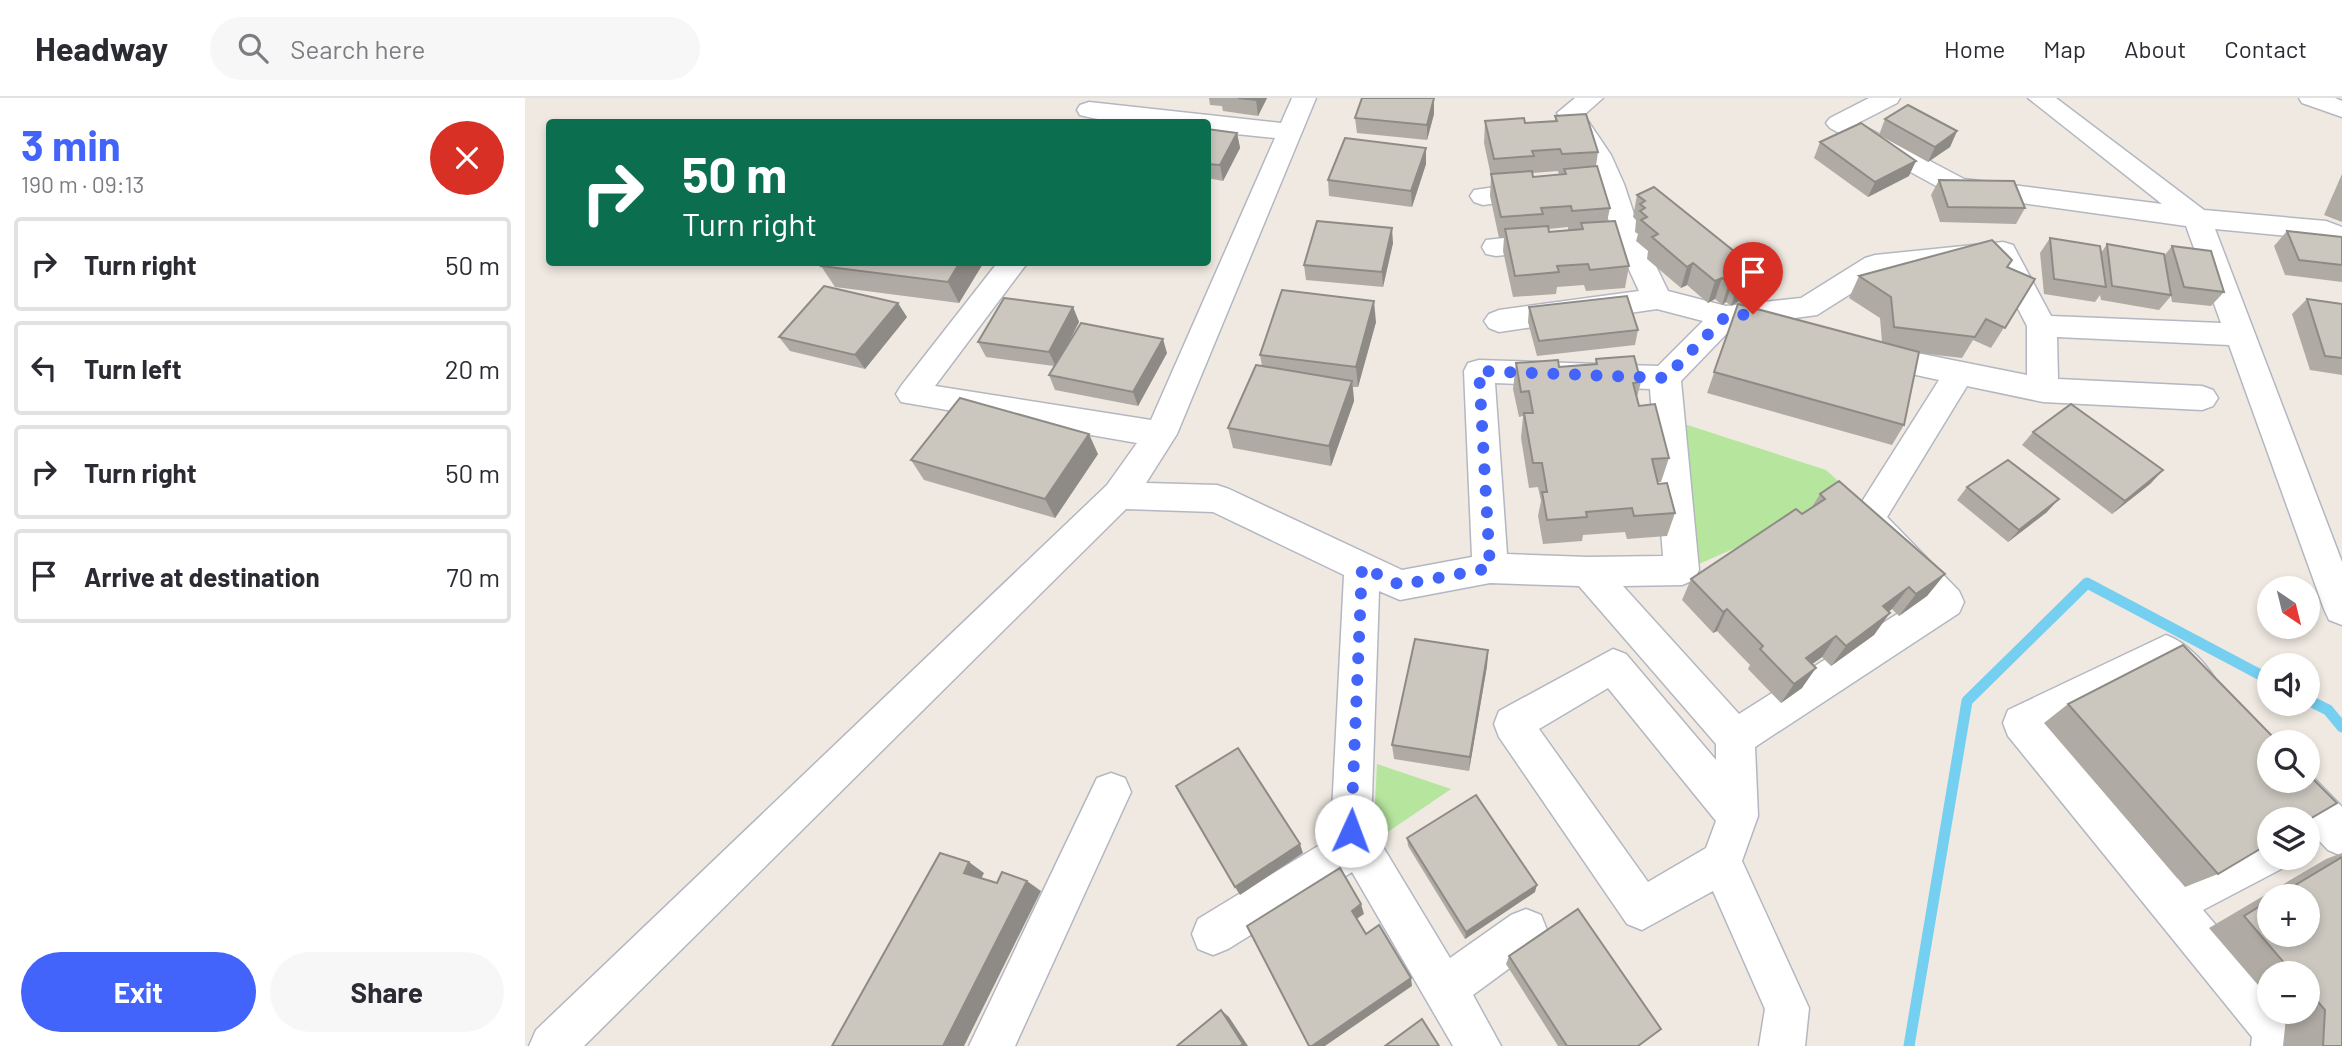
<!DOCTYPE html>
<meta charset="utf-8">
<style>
:root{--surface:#fff;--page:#f7f7f7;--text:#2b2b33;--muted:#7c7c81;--line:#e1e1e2;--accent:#4264fb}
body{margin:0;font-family:Barlow,sans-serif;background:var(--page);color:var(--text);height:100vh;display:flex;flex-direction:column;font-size:26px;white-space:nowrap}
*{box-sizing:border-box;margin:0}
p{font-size:23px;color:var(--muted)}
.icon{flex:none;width:38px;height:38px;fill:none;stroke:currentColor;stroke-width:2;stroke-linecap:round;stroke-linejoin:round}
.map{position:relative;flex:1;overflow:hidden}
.side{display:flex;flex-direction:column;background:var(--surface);width:525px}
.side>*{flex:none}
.guide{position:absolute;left:21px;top:21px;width:665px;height:147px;border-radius:7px;box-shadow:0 4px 10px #0003;background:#0b6e4f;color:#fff;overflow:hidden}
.needle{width:46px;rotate:145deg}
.tools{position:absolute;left:1732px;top:478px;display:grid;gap:14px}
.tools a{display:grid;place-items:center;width:63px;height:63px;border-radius:50%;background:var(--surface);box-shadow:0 4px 10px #0003;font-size:35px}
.pin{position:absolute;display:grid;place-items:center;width:60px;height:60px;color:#fff;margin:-72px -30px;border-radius:50% 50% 50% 0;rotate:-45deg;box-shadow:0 0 7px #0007}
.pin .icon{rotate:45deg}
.me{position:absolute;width:77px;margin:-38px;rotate:2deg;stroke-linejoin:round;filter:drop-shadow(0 0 5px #0008)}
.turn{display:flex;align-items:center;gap:24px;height:147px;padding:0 21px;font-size:32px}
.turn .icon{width:91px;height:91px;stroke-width:2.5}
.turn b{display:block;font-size:49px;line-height:60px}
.round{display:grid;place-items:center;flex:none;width:74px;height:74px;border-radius:37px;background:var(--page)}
.headline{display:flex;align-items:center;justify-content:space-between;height:119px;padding:0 21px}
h1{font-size:42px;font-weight:700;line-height:52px;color:var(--accent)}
.primary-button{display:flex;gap:14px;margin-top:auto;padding:14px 21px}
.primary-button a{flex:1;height:80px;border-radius:42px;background:var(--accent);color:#fff;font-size:28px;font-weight:700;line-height:80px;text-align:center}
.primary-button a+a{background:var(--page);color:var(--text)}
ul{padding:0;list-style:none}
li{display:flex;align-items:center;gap:21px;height:94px;margin:0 14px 10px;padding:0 7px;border:4px solid var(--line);border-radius:7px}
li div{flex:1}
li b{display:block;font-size:26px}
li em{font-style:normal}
header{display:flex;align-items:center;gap:42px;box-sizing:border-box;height:98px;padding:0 35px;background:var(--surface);border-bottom:2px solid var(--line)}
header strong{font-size:33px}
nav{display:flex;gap:38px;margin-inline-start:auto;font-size:24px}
.search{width:490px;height:63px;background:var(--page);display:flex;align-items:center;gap:18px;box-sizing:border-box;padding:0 24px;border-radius:38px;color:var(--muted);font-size:26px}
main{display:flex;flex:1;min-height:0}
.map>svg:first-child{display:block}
.green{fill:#b6e59e}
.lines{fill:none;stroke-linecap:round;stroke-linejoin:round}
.stream{stroke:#75cff0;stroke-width:11}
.minor-casing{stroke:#b4b7c1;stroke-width:3}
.minor{fill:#fff;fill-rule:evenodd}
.wall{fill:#afaba4;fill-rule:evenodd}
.shaded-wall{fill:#8e8b86}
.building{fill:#cbc7bf;stroke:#8e8b86;stroke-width:2}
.route{stroke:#4264fb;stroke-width:12;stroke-dasharray:0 21.6}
</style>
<header>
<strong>Headway</strong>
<div class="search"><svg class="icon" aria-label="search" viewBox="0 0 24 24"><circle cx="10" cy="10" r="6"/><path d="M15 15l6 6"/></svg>Search here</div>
<nav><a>Home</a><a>Map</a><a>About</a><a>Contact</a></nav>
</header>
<main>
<section class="side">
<div class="headline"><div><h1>3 min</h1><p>190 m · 09:13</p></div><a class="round" style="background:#d93025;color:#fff"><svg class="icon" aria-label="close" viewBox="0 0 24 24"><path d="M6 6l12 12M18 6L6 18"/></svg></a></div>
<ul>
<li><svg class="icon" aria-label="right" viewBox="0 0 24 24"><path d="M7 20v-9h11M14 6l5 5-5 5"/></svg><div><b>Turn right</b></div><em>50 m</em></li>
<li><svg class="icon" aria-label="left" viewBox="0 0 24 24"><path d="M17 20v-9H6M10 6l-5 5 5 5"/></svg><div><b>Turn left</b></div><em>20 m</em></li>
<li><svg class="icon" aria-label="right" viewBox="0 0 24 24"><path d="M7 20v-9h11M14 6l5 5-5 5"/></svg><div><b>Turn right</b></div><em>50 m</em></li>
<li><svg class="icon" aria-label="arrive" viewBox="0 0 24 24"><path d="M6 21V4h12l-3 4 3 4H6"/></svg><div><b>Arrive at destination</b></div><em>70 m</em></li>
</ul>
<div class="primary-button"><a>Exit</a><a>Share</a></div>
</section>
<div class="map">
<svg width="1817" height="948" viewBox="0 0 1817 948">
<rect width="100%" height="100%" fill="#efe9e1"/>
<g class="green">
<polygon points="1147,322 1301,372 1312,382 1311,398 1282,419 1169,468"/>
<polygon points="852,666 926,691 848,744"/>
</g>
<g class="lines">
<g class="stream">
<polyline points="1783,602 1803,612 1817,629"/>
<polyline points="1384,948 1442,603 1562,485 1745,582"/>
</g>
<g class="minor-casing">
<g id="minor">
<path d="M767,0h24l-139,336 -31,49 71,2 12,4 173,81 70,-13 -8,-186 4,-8 11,-3 179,6 45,-45 -46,-12 -158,23 -10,-4 -5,-7 5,-7 10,-4 140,-19 -26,-56 -15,-51 -13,-29 -28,-42 18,-15h28l-19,17 27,40 13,29 17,51 27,56 58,15 75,-8 64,-40 10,-3 128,-13 10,3 38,71 170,7 -35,-97 -237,-33 -119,-65 -4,-5 4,-5 39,-20h31l-3,5 -39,20 106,56 198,25 -134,-106h28l148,112 122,11 16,6v22l-22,-10 -105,-10 127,333v63l-13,-5 -5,-11 -95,-264 -172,-8 1,42 144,7 11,4 5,8 -5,8 -11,4 -159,-8 -76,-16 -80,131 72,74 5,11 -5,11 -204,134 3,69 -16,45 67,147 -4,38h-46l6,-37 -52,-118 -71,39 -15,-6 -128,-187 -5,-13 5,-13 114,-62 13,5 90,106v-16l-137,-158 -89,-3 -90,17 -21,-9 -8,236 79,131 61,-43 15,-6 15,6 6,15 -6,15 -68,50 28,51h-48l-101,-174 -124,77 -15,6 -15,-6 -6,-15 6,-15 135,-82 -2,-6 13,-256 -131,-63 -87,-3 -542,537h-55l7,-16 571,-545 30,-42 -236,-41 -5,-8 5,-8 97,-124h30l-93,124 216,34 124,-282 -68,-7v-9c-41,0 -86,4 -127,-7l-3,-5 3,-5 9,-3 192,21zM1469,164l33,64v49l-155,-31 -11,3 -4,8 4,8 78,17 -88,139 5,10 65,70 -182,115 -116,-128 59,-1 12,-5 5,-10 -18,-189 53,-55 83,-11 65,-41zM970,285l155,6 13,167 -75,1 -81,-3zM1083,590l108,133 -10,27 -58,34 -109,-153z"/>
<polygon points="1774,0 1810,0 1817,3 1817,19 1777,5"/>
<polygon points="1013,83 1022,86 1026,92 1022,98 958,107 949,104 945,98 949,92"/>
<polygon points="1026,135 1036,137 1040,144 1036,151 971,158 961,156 957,149 961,142"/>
<path d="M1641,537c22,8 44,32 54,53l-6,12 -13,5 -13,-5 -27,-28 -111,56 127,150 93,-45v25h19l-4,9 -82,43 67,79v23h19c7,11 8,21 8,34h-46l1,-9 -244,-301 -5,-13 5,-13z"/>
<polygon points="1783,674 1817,709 1817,758 1803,752 1783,731 1783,721 1774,721 1750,695 1744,682 1783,682"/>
<polygon points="586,675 600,680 606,694 490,948 444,948 572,680"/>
</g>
</g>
<use href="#minor" class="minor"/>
</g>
<g class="wall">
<polygon points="684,0 742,0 733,18 698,13 697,8 685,7"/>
<polygon points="909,16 902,42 832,35 830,20"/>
<path d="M1030,18l43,36 -2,14 14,42 -3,14 22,44 -4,22 -39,3 -2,-6 -27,2 -1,7 -43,3 -10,-46 1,-13h-5l-9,-42 1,-20 -7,-33 1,-22 40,2 30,-2zM1033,73l1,4 -26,2v-4zM1043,129v3l-19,2 -1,-3z"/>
<polygon points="1360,21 1432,33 1425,49 1403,64 1354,37"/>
<polygon points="682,31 712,35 715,50 698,83 682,80"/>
<polygon points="1295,44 1384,78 1343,99 1289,60"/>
<polygon points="901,50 901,66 887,109 804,98 803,82"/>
<polygon points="1817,76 1817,124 1799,117"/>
<polygon points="1414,82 1500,110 1491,126 1415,124 1406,97"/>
<polygon points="1112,97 1245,182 1237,203 1226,210 1357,244 1355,220 1324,200 1334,178 1483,169 1510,181 1466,250 1448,242 1437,260 1394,255 1379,327 1367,347 1182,295 1213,206 1217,207 1213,204 1206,208 1201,204 1197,207 1190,201 1183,205 1162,187 1156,190 1122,161 1123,153 1111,143 1113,136 1110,134 1111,122 1108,119"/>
<polygon points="1762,133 1817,139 1817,184 1760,177 1749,148"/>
<polygon points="1525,140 1576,155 1582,146 1639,158 1647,148 1699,194 1686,208 1647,204 1646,198 1634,212 1576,202 1575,197 1570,204 1519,196 1515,155"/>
<polygon points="868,145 858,189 781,182 779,167"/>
<polygon points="459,164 434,205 310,189 296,168"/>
<polygon points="1782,201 1817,206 1817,277 1785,272 1767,216"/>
<polygon points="548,209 554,224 540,251 642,255 613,308 530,292 524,277 529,268 461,259 453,244"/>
<polygon points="1004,209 1113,232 1110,247 1012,258 1003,224"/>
<polygon points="382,219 340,271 265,253 254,239"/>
<polygon points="851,224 833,289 828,289 829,303 806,368 708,350 703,330 737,268 735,257"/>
<polygon points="1071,261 1116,284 1112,299 1114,308 1144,360 1136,384 1133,384 1150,415 1142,438 1102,441 1100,434 1058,437 1057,443 1018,446 1013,418 1016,403 1013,389 1004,390 996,340 998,318 994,319 988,291 991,265 1034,269 1070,266"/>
<polygon points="1508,334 1638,372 1625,386 1587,416 1497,347"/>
<polygon points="573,356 530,420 399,382 386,362"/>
<polygon points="1442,389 1522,414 1483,444 1432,402"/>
<polygon points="1295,396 1420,476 1402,498 1374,518 1367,511 1363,514 1349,537 1306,568 1297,559 1287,566 1277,590 1256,605 1223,571 1225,567 1192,533 1188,535 1157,502 1166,481 1277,416 1287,409"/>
<polygon points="963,552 962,568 944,673 869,661 867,647"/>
<polygon points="1543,606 1693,776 1660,789 1519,625"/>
<polygon points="882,740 1010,794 940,841 883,748"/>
<path d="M1817,755v193h-59l3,-28 -6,-6h28v-39h-38v26l-61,-71 117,-69zM1745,798h38l-38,38z"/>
<polygon points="984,858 1113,948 1033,948 981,866"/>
</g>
<g class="shaded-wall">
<polygon points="732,0 742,0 733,18 731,2"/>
<polygon points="909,0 909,16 902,42 902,27"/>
<polygon points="1432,33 1425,49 1403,64 1410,49"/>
<polygon points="712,35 715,50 698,83 695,67"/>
<polygon points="901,50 901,66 887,109 886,93"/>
<polygon points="1391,63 1384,78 1343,99 1350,84"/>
<polygon points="867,130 868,145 858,189 857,174"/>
<polygon points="435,164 459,164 434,205 423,184"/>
<polygon points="1168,165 1162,187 1156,190 1162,169"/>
<polygon points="1197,180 1190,201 1183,205 1190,183"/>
<polygon points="1220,182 1213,204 1206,208 1213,186"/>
<polygon points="1245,182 1237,203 1222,211 1230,190"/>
<polygon points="1208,183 1201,204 1197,207 1204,185"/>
<polygon points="849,203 851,224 833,289 831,269"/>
<polygon points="373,205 382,219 340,271 330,257"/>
<polygon points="548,209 554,224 531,269 524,254"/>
<polygon points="638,241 642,255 613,308 608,294"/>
<polygon points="827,283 829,303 806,368 804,348"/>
<polygon points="564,336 573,356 530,420 520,401"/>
<polygon points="1638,372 1625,386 1587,416 1600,403"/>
<polygon points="1534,401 1522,414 1483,444 1494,432"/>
<polygon points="1420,476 1402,498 1374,518 1391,496"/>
<polygon points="1384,489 1367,511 1341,530 1358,508"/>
<polygon points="1202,511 1192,533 1188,535 1198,514"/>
<polygon points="1365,515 1349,537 1306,568 1321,548"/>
<polygon points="1311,538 1297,559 1268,580 1281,560"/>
<polygon points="963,552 962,568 944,673 945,659"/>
<polygon points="1291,570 1277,590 1256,605 1269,586"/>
<polygon points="775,746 778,755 715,797 710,789"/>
<polygon points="444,764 459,775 454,785 439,775"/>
<polygon points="502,783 516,793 439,948 418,948"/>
<polygon points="1012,787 1010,794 940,841 941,834"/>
<polygon points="836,806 839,816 830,822 827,813"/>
<polygon points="886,880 887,888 800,948 787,948"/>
<polygon points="696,912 704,919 723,948 715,948"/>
</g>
<g class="building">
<polygon points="713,0 732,0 731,2"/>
<polygon points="837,0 909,0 902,27 830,20"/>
<polygon points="1383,7 1432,33 1410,49 1360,21"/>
<polygon points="1061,16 1073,54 1037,56 1035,51 1007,53 1009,58 969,61 960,23 999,20 1000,25 1032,23 1030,18"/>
<polygon points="1336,25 1391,63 1350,84 1295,44"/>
<polygon points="682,31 712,35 695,67 682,66"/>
<polygon points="820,40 901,50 886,93 803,82"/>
<polygon points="1072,68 1085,110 1047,113 1046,108 1016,110 1018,116 976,119 966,76 1007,73 1008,79 1041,76 1039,71"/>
<polygon points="1414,82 1489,83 1500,110 1423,109"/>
<polygon points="1129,89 1245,182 1230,190 1220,182 1213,186 1208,183 1204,185 1197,180 1190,183 1168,165 1162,169 1127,139 1133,136 1116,122 1122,119 1115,113 1120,110 1115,106 1120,103 1112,97"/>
<polygon points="792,123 867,130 857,174 779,167"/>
<polygon points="1090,123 1104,168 1065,172 1063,166 1032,168 1034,174 990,178 980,131 1023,128 1024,134 1058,131 1056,125"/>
<polygon points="1762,133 1817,139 1817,167 1774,162"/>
<polygon points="1525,140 1575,148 1581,189 1529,181"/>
<polygon points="1467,142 1487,162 1482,169 1510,181 1480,230 1461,221 1450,239 1369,229 1366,199 1334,178"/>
<polygon points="1582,146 1639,156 1646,197 1587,188"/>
<polygon points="1647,148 1686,153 1699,194 1659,189"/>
<polygon points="299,164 435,164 423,184 296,168"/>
<polygon points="299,188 373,205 330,257 254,239"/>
<polygon points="757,192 849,203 831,269 735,257"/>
<polygon points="1102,198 1113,232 1014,243 1004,209"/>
<polygon points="479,200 548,209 524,254 453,244"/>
<polygon points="1782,201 1817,206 1817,260 1800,258"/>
<polygon points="1213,206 1394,254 1379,327 1189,274"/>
<polygon points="556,225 638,241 608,294 524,277"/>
<polygon points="1109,258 1116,284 1108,285 1114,308 1130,306 1144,360 1127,361 1133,386 1142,385 1150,415 1109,418 1107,410 1061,414 1062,419 1022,422 1017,394 1022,394 1017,365 1008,365 999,315 1008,315 1004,293 996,294 991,265 1033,262 1034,269 1072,266 1071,261"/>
<polygon points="731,267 827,283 804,348 703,330"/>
<polygon points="435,300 564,336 520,401 386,362"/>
<polygon points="1546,306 1638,372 1600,403 1508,334"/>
<polygon points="1483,362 1534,401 1494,432 1442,389"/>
<polygon points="1314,383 1420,476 1391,496 1384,489 1358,508 1365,515 1321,548 1311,538 1281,560 1291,570 1269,586 1235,551 1238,548 1202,511 1198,514 1166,481 1271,411 1277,416 1300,401 1295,396"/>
<polygon points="890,541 963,552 945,659 867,647"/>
<polygon points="1658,547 1753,644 1745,644 1745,682 1783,682 1783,676 1812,705 1783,722 1783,721 1745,721 1745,745 1693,776 1543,606"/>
<polygon points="713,650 775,746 710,789 651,688"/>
<polygon points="951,697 1012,787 941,834 882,740"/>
<polygon points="415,755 444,764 439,775 472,785 477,774 502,783 418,948 307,948"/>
<polygon points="1817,759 1817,948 1798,948 1800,912 1783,892 1783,875 1768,875 1719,818 1745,802 1745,836 1783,836 1783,798 1752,798"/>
<polygon points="815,770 836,806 827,813 841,836 854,827 886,880 787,948 784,948 722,828"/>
<polygon points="1053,811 1136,931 1113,948 1042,948 984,858"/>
<polygon points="696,912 718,946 715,948 652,948"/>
<polygon points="897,921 914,948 860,948"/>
</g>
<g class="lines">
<polyline class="route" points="826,733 837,469 875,487 965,470 954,273 1140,280 1201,218 1228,216"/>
</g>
</svg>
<div class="tools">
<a><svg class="needle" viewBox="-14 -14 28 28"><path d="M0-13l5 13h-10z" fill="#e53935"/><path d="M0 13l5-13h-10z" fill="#7c7c81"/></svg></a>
<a><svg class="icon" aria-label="sound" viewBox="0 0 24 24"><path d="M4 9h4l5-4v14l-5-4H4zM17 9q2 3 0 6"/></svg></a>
<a><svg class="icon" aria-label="search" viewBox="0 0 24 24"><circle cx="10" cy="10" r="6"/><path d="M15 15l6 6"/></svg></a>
<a><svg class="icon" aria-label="layers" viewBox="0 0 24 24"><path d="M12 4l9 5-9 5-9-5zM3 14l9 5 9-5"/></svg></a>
<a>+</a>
<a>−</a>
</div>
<div class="pin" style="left:1228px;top:216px;background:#d93025"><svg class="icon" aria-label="arrive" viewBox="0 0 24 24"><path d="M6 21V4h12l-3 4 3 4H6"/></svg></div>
<svg class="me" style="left:826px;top:733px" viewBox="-20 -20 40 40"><circle r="19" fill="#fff"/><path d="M0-13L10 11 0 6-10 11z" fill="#4264fb"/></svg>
<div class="guide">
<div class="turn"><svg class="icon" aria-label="right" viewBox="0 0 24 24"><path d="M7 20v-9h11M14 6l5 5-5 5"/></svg><div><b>50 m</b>Turn right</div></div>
</div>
</div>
</main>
